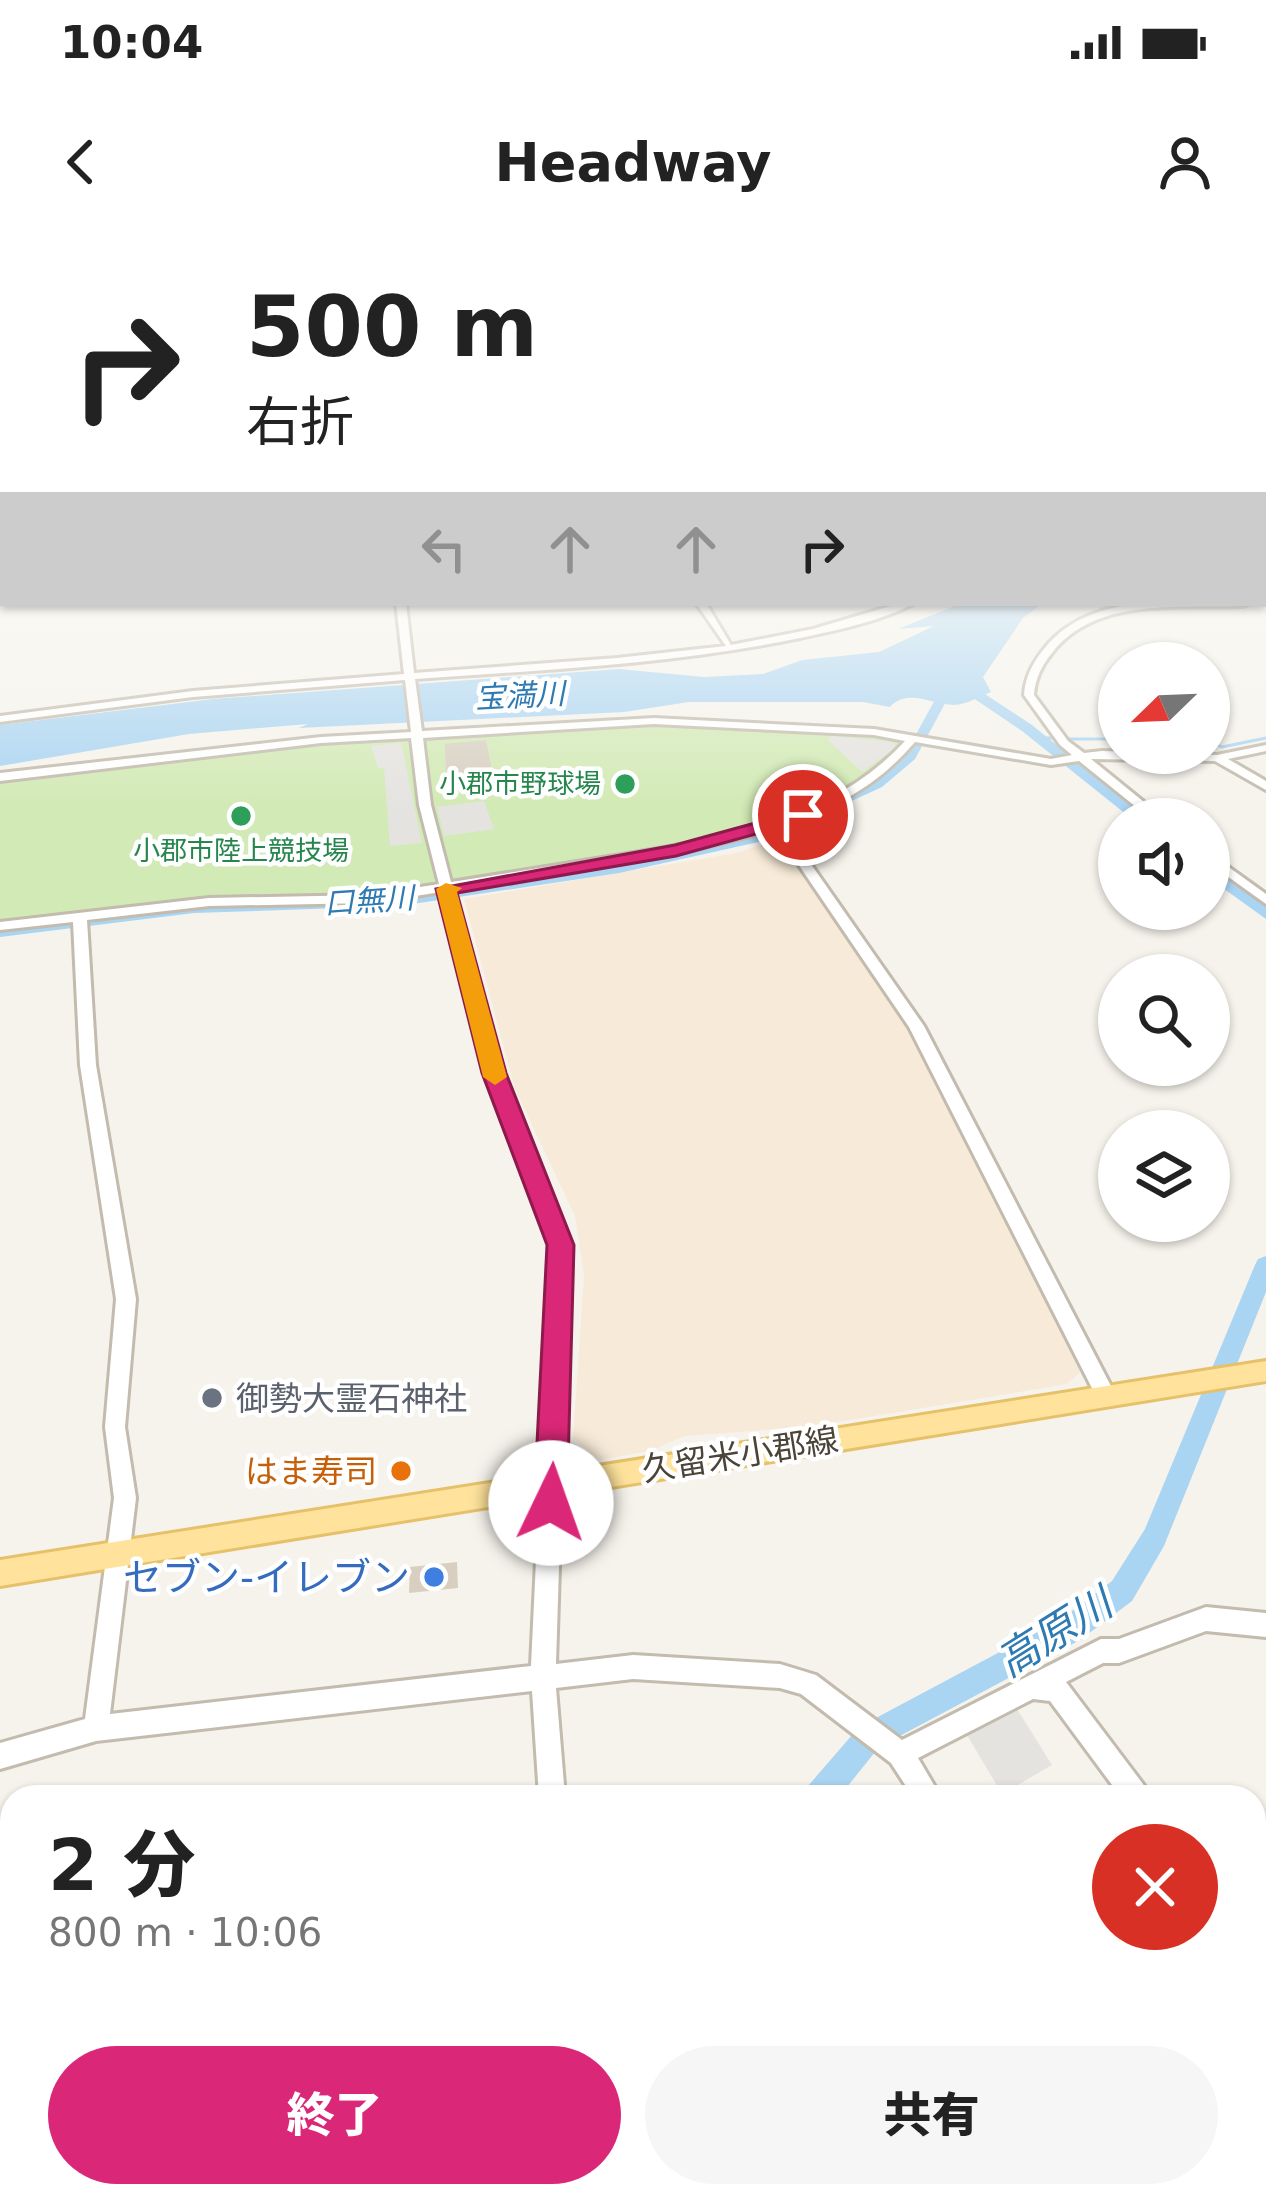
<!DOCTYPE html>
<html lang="ja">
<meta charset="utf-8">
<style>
:root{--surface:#fff;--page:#f6f6f6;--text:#222;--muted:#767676;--accent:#db2777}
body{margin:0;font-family:"DejaVu Sans","Noto Sans JP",sans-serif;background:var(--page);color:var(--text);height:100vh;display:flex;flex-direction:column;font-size:45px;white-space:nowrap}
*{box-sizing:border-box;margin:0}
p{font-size:39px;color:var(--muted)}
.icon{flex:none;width:66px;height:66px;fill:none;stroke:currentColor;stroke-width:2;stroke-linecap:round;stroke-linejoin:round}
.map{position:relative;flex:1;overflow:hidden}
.panel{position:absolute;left:0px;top:1545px;width:1266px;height:423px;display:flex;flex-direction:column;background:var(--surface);border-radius:36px 36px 0 0;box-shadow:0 3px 9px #0004}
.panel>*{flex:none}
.top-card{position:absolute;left:0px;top:0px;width:1266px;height:366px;box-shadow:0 3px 9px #0004;background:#fff;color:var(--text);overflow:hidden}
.needle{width:78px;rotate:247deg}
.fabs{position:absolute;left:1098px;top:402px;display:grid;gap:24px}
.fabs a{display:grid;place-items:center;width:132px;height:132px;border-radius:50%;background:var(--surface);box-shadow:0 3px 9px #0004;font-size:60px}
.pin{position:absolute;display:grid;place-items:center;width:102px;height:102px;color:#fff;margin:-51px;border:6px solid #fff;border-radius:50%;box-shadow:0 3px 12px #0007}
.me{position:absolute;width:132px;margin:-66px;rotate:3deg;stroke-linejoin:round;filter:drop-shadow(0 0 9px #0008)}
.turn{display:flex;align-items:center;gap:42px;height:252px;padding:0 48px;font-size:54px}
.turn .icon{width:156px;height:156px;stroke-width:2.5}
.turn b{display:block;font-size:84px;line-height:102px}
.lanes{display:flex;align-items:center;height:114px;padding:0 48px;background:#0003;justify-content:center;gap:60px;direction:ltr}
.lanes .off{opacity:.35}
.round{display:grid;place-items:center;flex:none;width:126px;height:126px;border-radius:63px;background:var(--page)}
.head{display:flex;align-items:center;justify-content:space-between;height:204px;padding:0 48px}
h1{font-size:72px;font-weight:800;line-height:90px}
.action{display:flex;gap:24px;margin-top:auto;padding:24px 48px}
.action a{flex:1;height:138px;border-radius:72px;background:var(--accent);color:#fff;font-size:48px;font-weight:800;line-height:138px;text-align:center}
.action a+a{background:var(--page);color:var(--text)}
.status{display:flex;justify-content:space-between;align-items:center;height:84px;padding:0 60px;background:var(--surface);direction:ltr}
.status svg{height:33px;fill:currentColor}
header{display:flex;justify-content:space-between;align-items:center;height:156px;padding:0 48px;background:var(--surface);font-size:54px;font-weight:800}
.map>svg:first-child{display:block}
.commercial{fill:#f7ead8}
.green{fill:#d2eab5}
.parking{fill:#e5e3e0}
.water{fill:#a9d4f2}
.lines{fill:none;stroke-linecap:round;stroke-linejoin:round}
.stream{stroke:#a9d4f2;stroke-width:3}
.river{fill:#a9d4f2;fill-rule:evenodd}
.building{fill:#d8cfc1}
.minor-casing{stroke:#c2bbae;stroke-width:6}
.major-casing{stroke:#e6c16a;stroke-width:6}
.highway-casing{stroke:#e0a43c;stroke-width:6}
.minor{fill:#fff;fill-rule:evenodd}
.major{fill:#ffe39c;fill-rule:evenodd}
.highway{fill:#ffcf6e;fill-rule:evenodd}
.route{fill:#db2777;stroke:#8e194d;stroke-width:3}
.slow{fill:#f59e0b}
.leisure-dot{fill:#2e9e5b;stroke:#fff;stroke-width:4.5}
.worship-dot{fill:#6b7280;stroke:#fff;stroke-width:4.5}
.food-dot{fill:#e8710a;stroke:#fff;stroke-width:4.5}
.shop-dot{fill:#3f7fe0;stroke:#fff;stroke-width:4.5}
.labels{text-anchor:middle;stroke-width:9;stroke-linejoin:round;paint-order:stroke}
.far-leisure-label{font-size:27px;fill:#27864d;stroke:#fff;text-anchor:end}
.far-water-label{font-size:30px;font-style:italic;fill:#2e7ab2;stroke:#fff}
.worship-label{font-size:33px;fill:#5b616d;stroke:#fff;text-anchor:start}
.street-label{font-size:33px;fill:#4b4439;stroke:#fff}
.food-label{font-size:33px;fill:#c56008;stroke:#fff;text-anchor:end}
.near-shop-label{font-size:39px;fill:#366cbe;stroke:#fff;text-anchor:end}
.near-water-label{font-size:42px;font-style:italic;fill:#2e7ab2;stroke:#fff}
</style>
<div class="status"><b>10:04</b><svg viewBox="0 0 49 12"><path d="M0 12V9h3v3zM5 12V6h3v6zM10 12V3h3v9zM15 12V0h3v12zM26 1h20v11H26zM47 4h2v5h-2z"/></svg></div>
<header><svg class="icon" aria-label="back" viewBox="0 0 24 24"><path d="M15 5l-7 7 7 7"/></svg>Headway<svg class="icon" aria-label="person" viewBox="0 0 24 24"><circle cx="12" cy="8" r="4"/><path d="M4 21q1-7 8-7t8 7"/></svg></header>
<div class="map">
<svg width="1266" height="1966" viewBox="0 0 1266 1966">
<rect width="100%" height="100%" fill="#f6f3ec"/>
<polygon class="commercial" points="779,599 909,788 1018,997 1080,1132 1067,1144 814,1186 685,1196 650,1211 599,1220 573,1198 584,1036 575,976 515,849 464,659 736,613"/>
<polygon class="green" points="670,483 902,497 905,503 884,527 845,554 765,587 692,605 379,655 209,660 0,684 0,541 239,510"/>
<g class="parking">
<polygon points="833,496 892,502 896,507 862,532 827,499"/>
<polygon points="401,503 422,603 390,606 384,528 378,528 371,506"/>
<polygon points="484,561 494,589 444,596 437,567"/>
<polygon points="1014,1464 1052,1525 1002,1554 964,1490"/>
</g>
<path class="water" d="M962,363h81l-20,15 -40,59 8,15c-11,4 -25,13 -37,13 -23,-1 -47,-17 -64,2l-27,-5h-174l-65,10 -325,16 9,-4 -119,10 -189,32v-41l213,-26 406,-30 85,8 59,-3 39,-14 77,-8 55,-26 -36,3z"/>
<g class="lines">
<g class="stream">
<polyline points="1039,498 1055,498"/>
<polyline points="1065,499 1119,499"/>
<polyline points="1209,501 1222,507 1266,498"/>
</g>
<g class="river">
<polygon points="941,435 951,438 943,447 948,458 915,519 882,547 767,600 619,633 399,666 194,673 0,697 0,687 194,663 399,656 619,623 758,594 872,541 905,514 936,458 931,446"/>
<polygon points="954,439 962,439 1032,485 1148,579 1132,579 1022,491 954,445"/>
<polygon points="1209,626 1266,666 1266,679 1209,638"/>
<polygon points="1266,1016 1266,1052 1164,1306 1132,1361 1080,1400 879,1507 839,1557 804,1557 808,1546 859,1487 1060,1380 1112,1341 1145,1289 1255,1025 1258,1019"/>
<polygon points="812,1956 850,1956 853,1966 815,1966"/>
</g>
</g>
<g class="building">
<polygon points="486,500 494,540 464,545 446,534 445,504"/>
<polygon points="457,1322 458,1348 409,1353 410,1327"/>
</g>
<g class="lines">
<g class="minor-casing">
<g id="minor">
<rect x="0" y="345" width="3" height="6"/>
<polygon points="1263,358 1266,358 1266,364 1260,363 1263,363"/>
<path d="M396,363h10l8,70 203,-15 109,-12 -30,-43h10l25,42 82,-16 88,-26h14c-34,18 -77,27 -115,35 -126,26 -256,32 -385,41l7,52 232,-13 220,11 177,30 21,-4 -12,-10 -36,-50c1,-20 11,-36 24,-51 48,-54 136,-41 201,-41l-5,3c-64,3 -148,-10 -192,47 -10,12 -17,26 -18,42l34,46 16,12 18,-2 115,4 49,-10v6l-38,8 38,22v9l-51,-29 -124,-2 74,60h-14l-72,-58 -28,4 -136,-23c-42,48 -74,60 -130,85l139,199 189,364 3,6 -3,6 -7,3 -7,-3 -190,-375 -134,-197 -99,24 -223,36 49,184 67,171 -13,419 77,-9 147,9 36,11 86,65 199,-101h18l87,-32 60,6v24l-60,-6 -87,32h-16l-37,19 80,106 4,9h-29l-71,-96 -17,-2 -115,59 23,39h-28l-22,-34 -90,-69 -21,-6 -147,-9 -77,9 9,109h-26l-7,-106 -436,50 -96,28v-26l85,-24 29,-221 -9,-71 11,-128 -36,-234 -7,-143 -73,8v-8l209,-24 161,-3 69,-11 -20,-79 -8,-67 -90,5 -321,38v-8l321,-36 90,-5 -6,-52 -212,17 -193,25v-6l193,-25 211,-17zM654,484l220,11 31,6c-76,83 -191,99 -297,116 -52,8 -104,17 -157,25l-20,-77 -8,-67zM441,652l45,182 65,171 -20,421 -421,48 26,-216 -11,-71 11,-128 -40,-234 -9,-145 122,-14 161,-3z"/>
<polygon points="1209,613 1266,654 1266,664 1209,623"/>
<polygon points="1254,1682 1266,1688 1266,1724 1254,1718"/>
<polygon points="1254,1844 1266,1851 1266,1885 1261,1887 1254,1884"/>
<polygon points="1254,1915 1266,1922 1266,1966 1255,1966 1250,1956 1254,1956"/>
<polygon points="12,1939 12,1956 27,1956 23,1966 0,1966 0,1944"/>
<polygon points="566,1956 598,1956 599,1966 567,1966"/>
<polygon points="1099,1956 1131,1956 1135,1966 1103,1966"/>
</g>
</g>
<g class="major-casing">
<polygon id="major" points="1266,1121 1266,1141 0,1346 0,1320"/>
</g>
<g class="highway-casing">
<polygon id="highway" points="1263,301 1266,302 1266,310 1263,309"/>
</g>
<use href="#minor" class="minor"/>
<use href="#major" class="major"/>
<use href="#highway" class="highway"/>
</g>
<linearGradient id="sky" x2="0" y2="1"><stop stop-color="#8fc1ec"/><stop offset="0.52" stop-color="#fbfaf6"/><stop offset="1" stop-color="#fbfaf6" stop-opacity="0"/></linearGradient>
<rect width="1266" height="570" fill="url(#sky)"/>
<polygon class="route" points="803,570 813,575 810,579 676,616 457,653 506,833 574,1005 567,1263 563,1274 551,1279 539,1274 534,1263 547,1005 482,833 436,649 675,605"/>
<polygon class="slow" points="446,643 462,648 457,652 507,837 495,845 483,837 436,649"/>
<g class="leisure-dot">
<circle cx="625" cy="544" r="12"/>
<circle cx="241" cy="576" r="12"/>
</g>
<circle class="worship-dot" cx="212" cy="1158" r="12"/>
<circle class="food-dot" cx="401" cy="1231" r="12"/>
<circle class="shop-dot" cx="434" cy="1337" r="12"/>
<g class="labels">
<g class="far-leisure-label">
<text x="601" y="553">小郡市野球場</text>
<text x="241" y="620" text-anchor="middle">小郡市陸上競技場</text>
</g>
<g class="far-water-label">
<text transform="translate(520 456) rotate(-3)" y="10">宝満川</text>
<text transform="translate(369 661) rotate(-4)" y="10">口無川</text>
</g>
<g class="worship-label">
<text x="236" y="1170">御勢大霊石神社</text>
</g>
<g class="street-label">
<text transform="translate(740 1214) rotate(-9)" y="12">久留米小郡線</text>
</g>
<g class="food-label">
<text x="377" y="1243">はま寿司</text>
</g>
<g class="near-shop-label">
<text x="410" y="1351">セブン-イレブン</text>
</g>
<g class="near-water-label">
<text transform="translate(1054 1392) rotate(-32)" y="15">高原川</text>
</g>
</g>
</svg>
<div class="fabs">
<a><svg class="needle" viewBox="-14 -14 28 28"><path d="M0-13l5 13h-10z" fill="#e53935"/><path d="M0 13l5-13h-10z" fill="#767676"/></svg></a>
<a><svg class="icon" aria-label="sound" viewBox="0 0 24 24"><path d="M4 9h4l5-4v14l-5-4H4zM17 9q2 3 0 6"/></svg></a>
<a><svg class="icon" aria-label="search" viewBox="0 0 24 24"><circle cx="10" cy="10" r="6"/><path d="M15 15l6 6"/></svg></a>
<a><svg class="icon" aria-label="layers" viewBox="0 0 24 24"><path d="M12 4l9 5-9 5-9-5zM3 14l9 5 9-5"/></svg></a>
</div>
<div class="pin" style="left:803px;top:575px;background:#d93025"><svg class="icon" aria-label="arrive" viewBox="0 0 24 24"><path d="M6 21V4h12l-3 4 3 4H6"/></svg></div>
<svg class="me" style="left:551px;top:1263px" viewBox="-20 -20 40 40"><circle r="19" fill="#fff"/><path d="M0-13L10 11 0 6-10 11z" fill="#db2777"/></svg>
<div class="top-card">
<div class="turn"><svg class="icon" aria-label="right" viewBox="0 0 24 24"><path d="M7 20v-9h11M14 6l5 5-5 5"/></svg><div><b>500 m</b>右折</div></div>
<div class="lanes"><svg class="icon off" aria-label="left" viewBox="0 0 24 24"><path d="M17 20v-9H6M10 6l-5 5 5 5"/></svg><svg class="icon off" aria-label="ahead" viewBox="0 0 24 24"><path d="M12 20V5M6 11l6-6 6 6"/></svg><svg class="icon off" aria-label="ahead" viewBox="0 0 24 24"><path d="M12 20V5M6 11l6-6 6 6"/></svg><svg class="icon" aria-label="right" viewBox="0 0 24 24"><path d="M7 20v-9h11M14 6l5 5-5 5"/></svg></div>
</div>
<section class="panel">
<div class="head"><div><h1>2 分</h1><p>800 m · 10:06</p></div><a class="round" style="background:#d93025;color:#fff"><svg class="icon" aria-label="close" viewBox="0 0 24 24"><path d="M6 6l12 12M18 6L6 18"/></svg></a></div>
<div class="action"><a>終了</a><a>共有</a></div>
</section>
</div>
